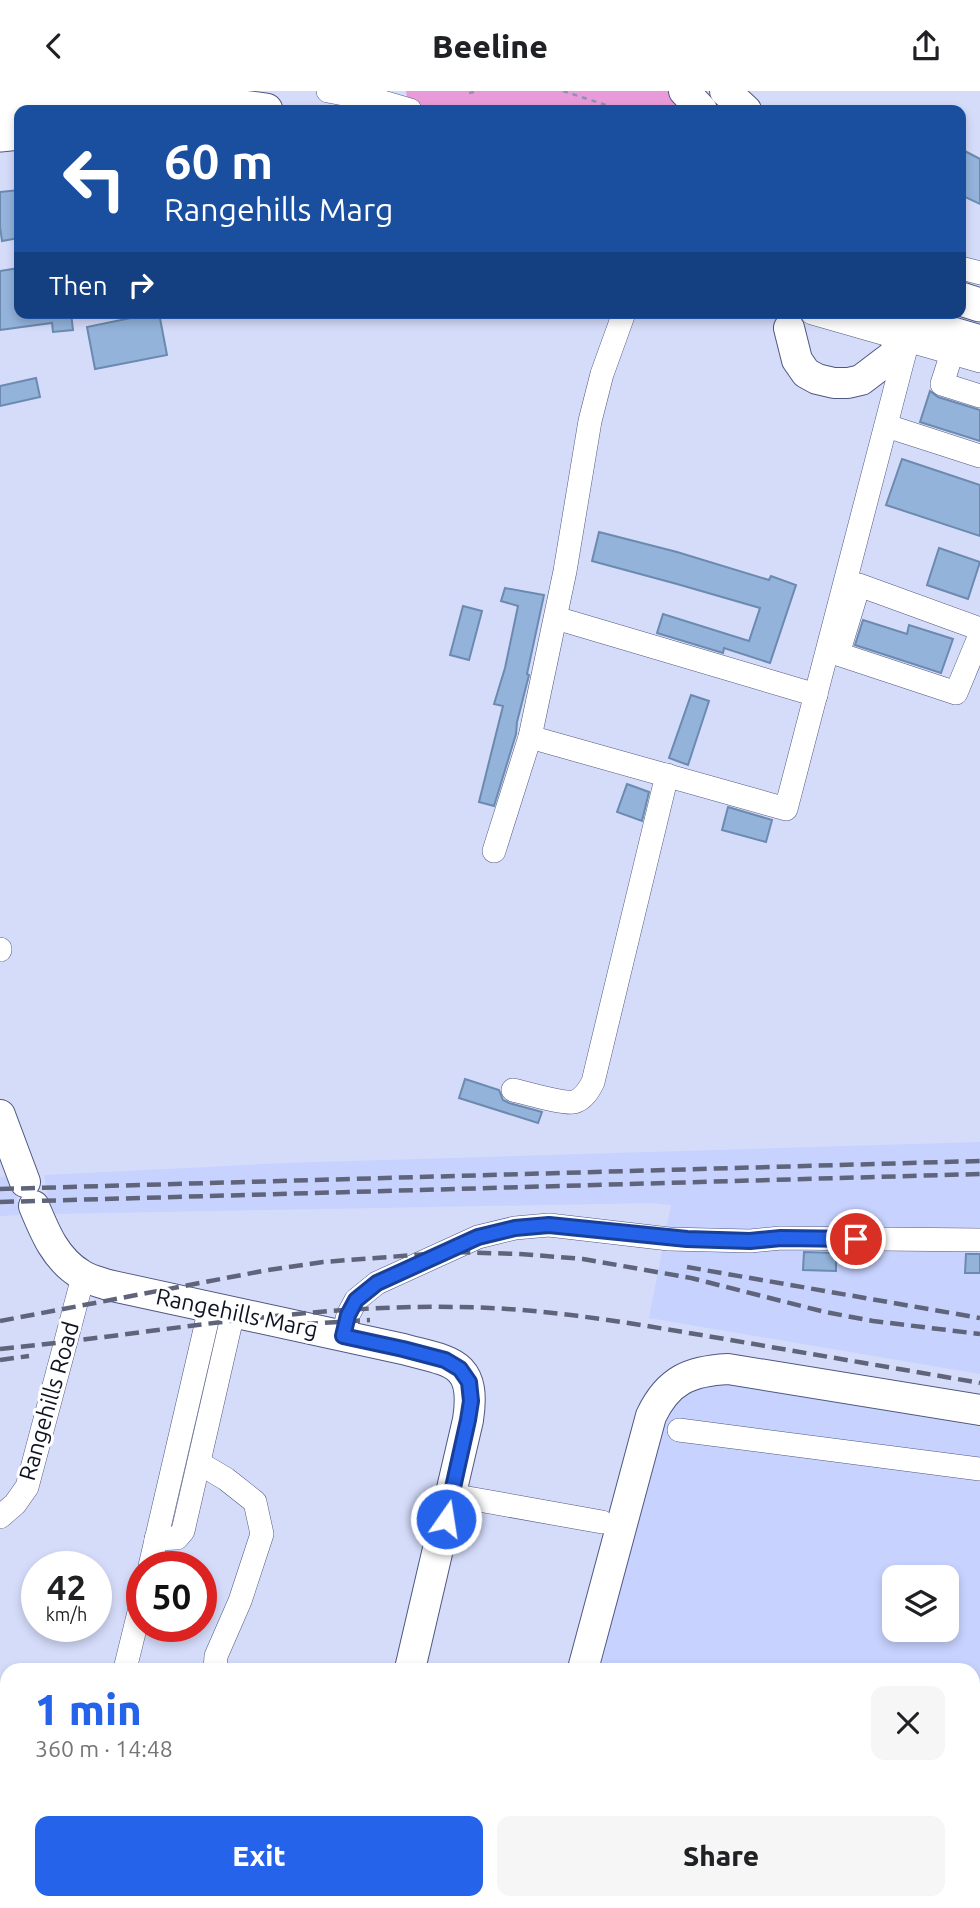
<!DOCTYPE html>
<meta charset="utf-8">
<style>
:root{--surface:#fff;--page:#f6f6f6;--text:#202124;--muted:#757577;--accent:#2563eb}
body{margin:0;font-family:Ubuntu,sans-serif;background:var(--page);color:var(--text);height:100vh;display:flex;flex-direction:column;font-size:26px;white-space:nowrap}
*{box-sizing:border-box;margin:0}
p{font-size:23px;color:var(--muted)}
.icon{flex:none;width:38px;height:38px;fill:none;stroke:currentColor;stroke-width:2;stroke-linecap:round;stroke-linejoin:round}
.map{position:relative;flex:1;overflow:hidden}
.details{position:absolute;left:0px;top:1572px;width:980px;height:247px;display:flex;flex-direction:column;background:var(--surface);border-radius:21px 21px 0 0;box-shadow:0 4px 10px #0003}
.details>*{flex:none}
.guide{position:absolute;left:14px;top:14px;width:952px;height:214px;border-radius:14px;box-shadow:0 4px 10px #0003;background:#1a4fa0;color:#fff;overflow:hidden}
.fabs{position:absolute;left:882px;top:1474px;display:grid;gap:14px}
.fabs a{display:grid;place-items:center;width:77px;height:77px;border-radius:14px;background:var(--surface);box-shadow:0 4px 10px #0003;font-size:35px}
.speed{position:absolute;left:21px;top:1460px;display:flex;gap:14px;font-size:35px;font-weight:700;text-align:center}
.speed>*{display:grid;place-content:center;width:91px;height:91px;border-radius:50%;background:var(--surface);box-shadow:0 4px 10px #0003;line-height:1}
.speed small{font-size:18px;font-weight:400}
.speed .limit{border:10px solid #d22;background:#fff;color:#111}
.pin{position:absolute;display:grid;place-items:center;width:60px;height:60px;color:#fff;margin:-30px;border:4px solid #fff;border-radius:50%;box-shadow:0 2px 7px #0007}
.me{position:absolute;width:77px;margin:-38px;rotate:13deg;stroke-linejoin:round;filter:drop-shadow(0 0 5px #0008)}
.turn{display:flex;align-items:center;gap:24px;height:147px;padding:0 35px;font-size:32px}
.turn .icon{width:91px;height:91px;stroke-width:2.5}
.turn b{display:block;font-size:49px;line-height:60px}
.then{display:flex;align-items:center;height:66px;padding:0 35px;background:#0003;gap:14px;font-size:26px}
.round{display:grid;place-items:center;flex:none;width:74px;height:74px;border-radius:14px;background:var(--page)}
.head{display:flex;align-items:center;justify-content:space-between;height:119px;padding:0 35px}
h1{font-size:42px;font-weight:800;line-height:52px;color:var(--accent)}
.action{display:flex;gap:14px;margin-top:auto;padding:14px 35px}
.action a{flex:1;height:80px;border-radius:14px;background:var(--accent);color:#fff;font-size:28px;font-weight:800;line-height:80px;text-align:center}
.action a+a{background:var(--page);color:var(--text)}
header{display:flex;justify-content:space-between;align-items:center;height:91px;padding:0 35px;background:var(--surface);font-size:32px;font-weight:800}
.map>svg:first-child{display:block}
.built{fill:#c7d2fe;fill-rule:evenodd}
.green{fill:#e89bd8}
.building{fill:#93b3db;stroke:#6c8ab0;stroke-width:2}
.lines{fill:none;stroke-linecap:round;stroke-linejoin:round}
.minor-casing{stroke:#4f5881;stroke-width:24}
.major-casing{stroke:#4f5881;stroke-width:32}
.highway-casing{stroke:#4f5881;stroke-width:35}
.path{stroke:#8c92ab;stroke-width:2.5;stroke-dasharray:5 5;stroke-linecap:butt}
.minor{stroke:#fff;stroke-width:23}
.major{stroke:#fff;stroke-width:30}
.highway{stroke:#fff;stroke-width:33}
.rail{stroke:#5f647a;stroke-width:4.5;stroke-dasharray:14 7;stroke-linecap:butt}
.route-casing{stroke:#184099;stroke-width:18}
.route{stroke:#2563eb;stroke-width:12}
.labels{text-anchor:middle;stroke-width:6;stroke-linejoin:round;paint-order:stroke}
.street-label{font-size:23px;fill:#0f1223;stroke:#fff}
</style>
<header><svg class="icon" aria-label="back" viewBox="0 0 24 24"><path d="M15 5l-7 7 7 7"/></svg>Beeline<svg class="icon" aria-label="share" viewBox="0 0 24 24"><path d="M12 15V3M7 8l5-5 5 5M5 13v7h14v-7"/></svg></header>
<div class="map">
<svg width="980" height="1817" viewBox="0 0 980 1817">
<rect width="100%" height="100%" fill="#d5dcfa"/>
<g class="built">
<polygon points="980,1051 980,1283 649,1227 671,1114 652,1112 51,1123 44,1084 284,1072"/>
<polygon points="13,1085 20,1124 0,1125 0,1086"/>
<path d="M719,1292l26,2 235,42v481h-433l1,-6h425v-233h-372l46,-204 12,-43 15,-20 23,-15zM894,1486h53v52h-53z"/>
</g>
<polygon class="green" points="406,0 674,0 691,19 430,19 408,13"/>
<g class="building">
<polygon points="961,58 980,68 980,113 961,104"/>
<polygon points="19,99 19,147 2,150 0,136 0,101"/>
<polygon points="19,177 19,222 71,222 73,239 53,241 52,232 0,239 0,180"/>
<polygon points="155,222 159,222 167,264 95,278 87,236"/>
<polygon points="36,287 40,306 0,315 0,295"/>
<polygon points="930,300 938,306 980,319 980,350 920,331"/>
<polygon points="902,368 980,394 980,445 886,414"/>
<polygon points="599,441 677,461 769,489 771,485 796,494 770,572 724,557 723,562 657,542 663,523 749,550 760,517 677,493 592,470"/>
<polygon points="939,457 980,471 968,508 927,494"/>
<polygon points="505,497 544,504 527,583 529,584 517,631 516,643 494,715 479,711 503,615 494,613 505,577 518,515 501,510"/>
<polygon points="463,515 482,520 469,569 450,564"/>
<polygon points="863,529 907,543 909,534 953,548 941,582 855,554"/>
<polygon points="691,604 709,610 688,674 669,667"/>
<polygon points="627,693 649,701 642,730 617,721"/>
<polygon points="728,716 772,729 766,751 722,739"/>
<polygon points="465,988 499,999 503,1009 509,1012 542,1021 538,1032 459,1007"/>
<polygon points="804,1161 836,1162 836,1180 803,1179"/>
<polygon points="966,1163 980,1163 980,1182 965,1182"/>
</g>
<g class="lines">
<g class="minor-casing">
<g id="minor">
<polyline points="328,0 376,9 410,19"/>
<polyline points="961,177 980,182"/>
<polyline points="812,222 980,270"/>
<polyline points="952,262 942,293 980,305"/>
<polyline points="887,335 980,365"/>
<polyline points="556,527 816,604"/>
<polyline points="980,538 859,494 838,563 956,602 980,544"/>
<polyline points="530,646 786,718 908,249"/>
<polyline points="494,760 530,646 565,480 590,330 602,283 624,222"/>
<polyline points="0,858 0,859"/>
<path d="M513,999c13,3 50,14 61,12 10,-3 15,-12 19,-20l74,-307"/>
<polyline points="343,1245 348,1224 356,1209 377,1192 478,1146 515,1137 549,1134 669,1148 750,1150 781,1147 980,1149"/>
<polyline points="679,1339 980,1378"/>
<polyline points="199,1372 226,1388 255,1411 262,1443 240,1510 216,1565 215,1578"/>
<polyline points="451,1404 602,1431"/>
<polyline points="0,1426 15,1413 27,1396 83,1186"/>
<polyline points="156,1448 177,1447 183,1440 233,1222"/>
<polyline points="150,1475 210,1217"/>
<polyline points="125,1578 142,1509"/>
<polyline points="0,1652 7,1654"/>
<polyline points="973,1700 980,1701"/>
<polyline points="173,1817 175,1811"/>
</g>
</g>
<g class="major-casing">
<g id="major">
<polyline points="684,0 702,19"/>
<polyline points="725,0 746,19"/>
<polyline points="789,237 797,269 806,282 817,288 834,292 848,292 861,289 890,267 908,249 912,232"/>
<polyline points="0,1024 25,1091"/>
<path d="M34,1115c11,27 22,54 48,69 7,5 18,7 26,10l295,64c48,13 74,12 65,71l-58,249"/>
<path d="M583,1578l68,-253c17,-36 39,-45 77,-47l252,41"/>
<polyline points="361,1817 362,1811"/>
</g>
</g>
<g class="highway-casing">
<g id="highway">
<polyline points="0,13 99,4 179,8 266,19"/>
<polyline points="0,44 19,42"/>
<polyline points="961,208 980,214"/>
<polyline points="881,222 980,251"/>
</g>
</g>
<g class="path">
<polyline points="563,0 621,19"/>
<polyline points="469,2 479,0"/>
</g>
<use href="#minor" class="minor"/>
<use href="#major" class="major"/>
<use href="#highway" class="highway"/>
<g class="rail">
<polyline points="0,1098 980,1070"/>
<polyline points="0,1111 980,1083"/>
<polyline points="687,1176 980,1227"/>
<polyline points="0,1230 268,1179 323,1171 454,1161 520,1163 583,1168 691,1187 825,1221 873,1230 980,1243"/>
<polyline points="304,1233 370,1229"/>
<path d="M0,1258c152,-15 304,-45 458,-42 91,1 177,17 267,32 85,15 170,29 255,44"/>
<polyline points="0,1269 29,1265"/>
</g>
</g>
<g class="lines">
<g class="route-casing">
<polyline id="route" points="446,1428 468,1329 471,1310 469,1291 460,1278 445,1269 403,1258 343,1245 348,1224 356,1209 377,1192 478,1146 515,1137 549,1134 687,1148 750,1150 781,1147 856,1148"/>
</g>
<use href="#route" class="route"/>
</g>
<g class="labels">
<g class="street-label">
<text transform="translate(237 1222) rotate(12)" y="8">Rangehills Marg</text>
<text transform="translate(49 1310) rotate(-74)" y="8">Rangehills Road</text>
</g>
</g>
</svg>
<div class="fabs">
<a><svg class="icon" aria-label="layers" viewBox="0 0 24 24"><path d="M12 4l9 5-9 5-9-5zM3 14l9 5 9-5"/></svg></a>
</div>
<div class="speed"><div>42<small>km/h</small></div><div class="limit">50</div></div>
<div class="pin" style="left:856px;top:1148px;background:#d93025"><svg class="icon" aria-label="arrive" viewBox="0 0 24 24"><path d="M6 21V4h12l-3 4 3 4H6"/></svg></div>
<svg class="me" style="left:446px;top:1428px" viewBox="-20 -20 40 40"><circle r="17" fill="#2563eb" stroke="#fff" stroke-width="3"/><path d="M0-11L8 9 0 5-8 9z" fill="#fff"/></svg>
<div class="guide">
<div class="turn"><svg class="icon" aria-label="left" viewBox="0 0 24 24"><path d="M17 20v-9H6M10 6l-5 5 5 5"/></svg><div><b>60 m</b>Rangehills Marg</div></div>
<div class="then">Then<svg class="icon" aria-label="right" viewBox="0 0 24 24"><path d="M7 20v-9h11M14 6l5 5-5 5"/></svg></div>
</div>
<section class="details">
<div class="head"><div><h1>1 min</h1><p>360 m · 14:48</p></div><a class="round"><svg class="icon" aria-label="close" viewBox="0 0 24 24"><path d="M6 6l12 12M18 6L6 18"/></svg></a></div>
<div class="action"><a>Exit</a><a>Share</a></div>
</section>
</div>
